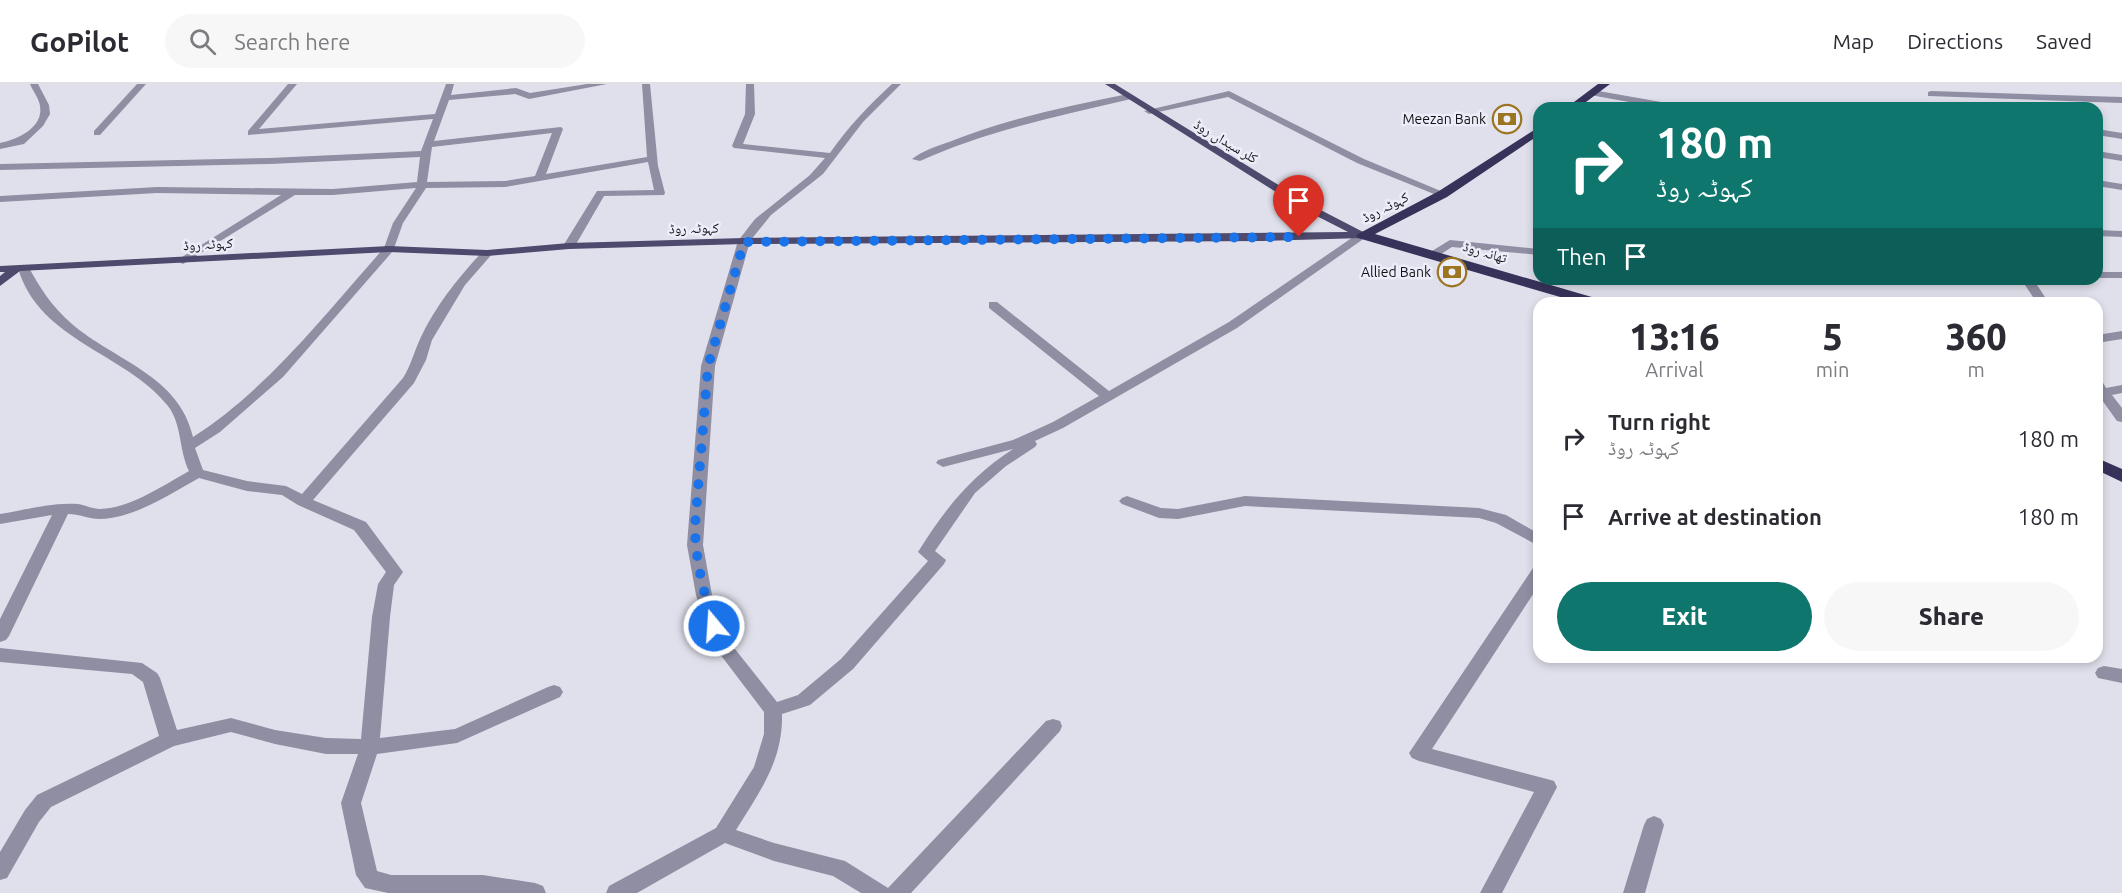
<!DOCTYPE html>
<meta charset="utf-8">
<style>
:root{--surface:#fff;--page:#f7f7f7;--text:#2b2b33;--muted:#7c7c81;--line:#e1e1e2;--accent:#0f766e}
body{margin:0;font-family:Ubuntu,"Noto Naskh Arabic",sans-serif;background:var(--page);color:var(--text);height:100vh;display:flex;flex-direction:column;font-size:22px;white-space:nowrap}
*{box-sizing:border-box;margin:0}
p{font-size:20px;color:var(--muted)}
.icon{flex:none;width:33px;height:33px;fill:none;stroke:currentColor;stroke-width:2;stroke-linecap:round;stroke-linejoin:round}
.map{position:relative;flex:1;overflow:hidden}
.details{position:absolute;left:1533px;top:213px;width:570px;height:366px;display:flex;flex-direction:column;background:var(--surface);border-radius:18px;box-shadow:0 3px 9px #0003}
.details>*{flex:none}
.top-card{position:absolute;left:1533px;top:18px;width:570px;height:183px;border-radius:18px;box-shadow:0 3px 9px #0003;background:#0f766e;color:#fff;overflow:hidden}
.pin{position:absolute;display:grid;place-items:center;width:51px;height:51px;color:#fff;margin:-62px -26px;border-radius:50% 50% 50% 0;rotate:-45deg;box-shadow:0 0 6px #0007}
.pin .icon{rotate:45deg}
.me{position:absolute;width:66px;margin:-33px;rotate:342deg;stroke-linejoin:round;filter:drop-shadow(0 0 4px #0008)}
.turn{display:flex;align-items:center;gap:21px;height:126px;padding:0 24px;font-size:27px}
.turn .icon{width:78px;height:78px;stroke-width:2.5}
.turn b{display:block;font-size:42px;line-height:51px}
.then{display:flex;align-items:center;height:57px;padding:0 24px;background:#0003;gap:12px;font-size:22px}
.eta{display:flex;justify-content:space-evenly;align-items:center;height:102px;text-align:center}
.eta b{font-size:36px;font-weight:800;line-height:42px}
.action{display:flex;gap:12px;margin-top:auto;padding:12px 24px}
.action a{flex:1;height:69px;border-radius:36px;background:var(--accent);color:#fff;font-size:24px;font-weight:800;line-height:69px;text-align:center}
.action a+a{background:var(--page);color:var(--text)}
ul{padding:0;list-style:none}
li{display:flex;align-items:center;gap:18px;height:78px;padding:0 24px}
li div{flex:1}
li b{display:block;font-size:22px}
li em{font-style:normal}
header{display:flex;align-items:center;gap:36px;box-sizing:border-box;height:84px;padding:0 30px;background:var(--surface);border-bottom:2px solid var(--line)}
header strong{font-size:28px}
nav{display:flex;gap:33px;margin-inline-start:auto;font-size:21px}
.search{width:420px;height:54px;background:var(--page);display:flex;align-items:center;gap:15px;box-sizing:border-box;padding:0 21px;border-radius:33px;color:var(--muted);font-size:22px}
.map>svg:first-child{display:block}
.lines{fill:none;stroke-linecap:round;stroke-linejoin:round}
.minor{fill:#8f8ea3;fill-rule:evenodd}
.major{fill:#4d4a6e;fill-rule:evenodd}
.highway{fill:#37325a;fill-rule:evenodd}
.route{stroke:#1a73e8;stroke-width:10;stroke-dasharray:0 18}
.labels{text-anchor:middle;stroke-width:5;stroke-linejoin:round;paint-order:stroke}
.far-poi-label{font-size:14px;fill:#131216;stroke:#ededf9;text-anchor:end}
.far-street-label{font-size:14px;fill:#131216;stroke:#ededf9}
</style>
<header>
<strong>GoPilot</strong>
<div class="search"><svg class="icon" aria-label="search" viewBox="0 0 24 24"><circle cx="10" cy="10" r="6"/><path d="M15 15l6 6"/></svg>Search here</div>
<nav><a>Map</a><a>Directions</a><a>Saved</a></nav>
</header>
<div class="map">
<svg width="2122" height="809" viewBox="0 0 2122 809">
<rect width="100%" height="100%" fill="#e0e0ec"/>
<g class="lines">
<g class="minor">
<path d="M30,0h8l11,21 1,9 -7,12 -19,18 -24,5v-6c16,-3 44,-15 40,-37 -1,-7 -7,-15 -10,-22z"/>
<polygon points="137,0 146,0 100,51 94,51 94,47"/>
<path d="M288,0h9l-38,45 176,-15 11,-30h8l-3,11 65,-7 14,5 57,-9h20l-78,15 -14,-5 -66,6 -15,41 127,-14 2,2 -17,45 101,-17 -5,-73h8l8,82 7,27 -1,2 -60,1 -29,50 -6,3 -6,-3 34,-55 57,-1 -6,-28 -143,25 -79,1 -23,35 -10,28 -110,126 -63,55 -25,16 8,22 44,11 39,5 16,8 101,-116c8,-13 11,-26 17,-39 15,-33 39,-62 63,-88h8l2,2 -28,32 -33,55 -6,20 -12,23 -101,117 53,22 37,50 -9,13 -4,32 -10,121 75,-9 93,-42 6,-2 6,2 3,5 -3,5 -103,46 -80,11 -16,49 16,68 14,4h92l52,8 8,3 3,7h-158l-23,-5 -9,-13 -15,-72 17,-49h-32l-51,-10 -44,-12 -57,14 -123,61 -12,15 -32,56 -7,2v-28l25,-42 12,-15 122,-59 -16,-54 -11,-8 -132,-12v-14l142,15 15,10 3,5 17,52 54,-12 44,12 51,8 35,1 11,-122 6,-33 8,-12 -32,-42 -56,-25 -16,-10 -35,-4 -48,-13c-29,16 -64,40 -99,41 -11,0 -21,-5 -32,-5l-59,122 -3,4 -6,2v-23l52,-104 -52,9v-10c25,-4 52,-12 78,-10 7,1 15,5 22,5 31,-1 62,-23 89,-38 -10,-20 -7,-47 -21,-65 -42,-53 -129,-65 -150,-138l2,-2h8c12,22 24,41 44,58 43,37 107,51 121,113 75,-48 132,-123 191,-189l9,-25 23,-35 -83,7h-38l-112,69 -6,-3 2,-2 102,-64 -124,-2 -157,9v-6l157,-9 176,2 84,-7 3,-25 -150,7 -270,6v-6l270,-6 151,-7 12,-32 -185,16v-4zM552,49l-17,43 -30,5 -78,1 5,-35z"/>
<path d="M746,0h8l1,30 -12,30 87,9c18,-26 39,-48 62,-69h9l-38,38 -40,52 -52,41 -21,26 -35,125 -12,179 9,50 15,44 50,63 21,-7 43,-36 87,-98 -10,-9c26,-42 53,-76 95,-103l-70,18 -7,-4 2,-3 75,-20 40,-18 46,-26 -110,-88v-6h8l112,89 120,-69 130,-89 4,-1 6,3 -132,93 -174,100 -28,13 2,3 -2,3 -29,19 -31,27 -40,58 11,9 -2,4 -91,105 -43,36 -28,9c1,47 -22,77 -46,116l38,13 71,18 43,27 158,-167 7,-2 7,2 2,5 -2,5 -149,162h-50l-28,-17 -59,-15 -49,-18 -88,50h-31l3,-7 107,-58 38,-61 10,-33v-22l-54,-71 -14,-46 -9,-50 14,-179 37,-125 17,-22 55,-44 15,-17 -91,-10 -2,-2 13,-32z"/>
<polygon points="1593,6 1678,21 1683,24 1663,24 1590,11 1589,9"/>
<polygon points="1229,7 1364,75 1448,110 1439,112 1357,79 1228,13 1149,30 1144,27"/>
<polygon points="1931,7 2122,13 2122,19 1928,12 1928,8"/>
<path d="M1128,10l3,1v4c-72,17 -142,31 -211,62l-8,-2c10,-8 25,-13 37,-17 58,-23 118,-36 179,-48z"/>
<polygon points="2097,45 2122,49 2122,55 2097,51"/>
<polygon points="2097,67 2122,71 2122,77 2097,73"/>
<polygon points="2097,96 2122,100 2122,106 2097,102"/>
<polygon points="2097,146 2122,147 2122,153 2097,152"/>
<polygon points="1450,156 1539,165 1539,171 1452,163 1435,174 1427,174 1427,170"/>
<rect x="2097" y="188" width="25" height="6"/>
<polygon points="2021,195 2033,195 2049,219 2037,219"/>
<polygon points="2122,247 2122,255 2097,259 2097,251"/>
<polygon points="2097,296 2102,297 2106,304 2122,301 2122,309 2112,311 2122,324 2122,338 2117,337 2097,309"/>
<polygon points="1127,412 1161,424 1178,425 1245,412 1479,424 1506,431 1539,450 1539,462 1496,439 1479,434 1245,422 1178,435 1159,434 1122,420 1119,417 1122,414"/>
<polygon points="1539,482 1539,501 1432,665 1547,695 1554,697 1557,703 1502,809 1480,809 1534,708 1419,677 1412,674 1409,669 1533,484"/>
<polygon points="2104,582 2122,585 2122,599 2098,594 2095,589 2098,584"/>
<polygon points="1654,732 1661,735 1664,741 1645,809 1623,809 1644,741 1647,735"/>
</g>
<polygon class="major" points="1105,0 1115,0 1311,121 1369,151 1363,154 1263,157 744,160 569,165 487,172 389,168 20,187 0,202 0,192 5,188 0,188 0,182 389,162 487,166 569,159 744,154 1348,148 1303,125"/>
<g class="highway">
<polygon points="1598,0 1610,0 1578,24 1566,24"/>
<polygon points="1539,43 1539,51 1447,113 1375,150 1602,216 1604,219 1581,219 1358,154 1356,151 1439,107"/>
<polygon points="2097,374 2122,385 2122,398 2097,386"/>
</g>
</g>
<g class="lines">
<path class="route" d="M714,542c-10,-32 -19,-67 -19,-100l13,-160 36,-124 555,-5"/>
</g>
<defs>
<g id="bank-ring" transform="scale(1.5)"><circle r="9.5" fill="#ededf9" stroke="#9c7522" stroke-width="1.5"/><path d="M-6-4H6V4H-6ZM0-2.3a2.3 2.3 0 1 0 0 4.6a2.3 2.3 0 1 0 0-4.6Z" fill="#9c7522"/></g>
</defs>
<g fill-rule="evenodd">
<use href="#bank-ring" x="1507" y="35"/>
<use href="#bank-ring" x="1452" y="188"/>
</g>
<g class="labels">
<g class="far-poi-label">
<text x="1486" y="40">Meezan Bank</text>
<text x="1431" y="193">Allied Bank</text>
</g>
<g class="far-street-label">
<text transform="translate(1226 57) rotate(31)" y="5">کلر سیداں روڈ</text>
<text transform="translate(1385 123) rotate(-27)" y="5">کہوٹہ روڈ</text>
<text transform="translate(694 144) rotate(-1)" y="5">کہوٹہ روڈ</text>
<text transform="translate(208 160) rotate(-3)" y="5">کہوٹہ روڈ</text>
<text transform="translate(1485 168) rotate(16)" y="5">تھانہ روڈ</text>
</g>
</g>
</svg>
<div class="pin" style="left:1299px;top:153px;background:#d93025"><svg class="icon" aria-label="arrive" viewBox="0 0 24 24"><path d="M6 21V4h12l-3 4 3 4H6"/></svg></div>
<svg class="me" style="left:714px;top:542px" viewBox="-20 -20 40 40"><circle r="17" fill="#1a73e8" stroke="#fff" stroke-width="3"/><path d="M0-11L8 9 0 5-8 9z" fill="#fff"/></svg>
<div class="top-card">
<div class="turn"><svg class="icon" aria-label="right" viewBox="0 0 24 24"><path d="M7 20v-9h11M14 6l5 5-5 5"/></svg><div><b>180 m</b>کہوٹہ روڈ</div></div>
<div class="then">Then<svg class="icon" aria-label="arrive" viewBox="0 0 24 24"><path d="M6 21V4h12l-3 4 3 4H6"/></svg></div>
</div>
<section class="details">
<div class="eta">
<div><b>13:16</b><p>Arrival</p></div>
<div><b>5</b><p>min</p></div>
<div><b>360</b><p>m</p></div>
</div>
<ul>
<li><svg class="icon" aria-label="right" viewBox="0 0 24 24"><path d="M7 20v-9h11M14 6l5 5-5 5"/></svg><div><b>Turn right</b><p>کہوٹہ روڈ</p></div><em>180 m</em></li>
<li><svg class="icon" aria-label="arrive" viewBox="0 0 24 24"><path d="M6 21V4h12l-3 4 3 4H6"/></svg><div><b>Arrive at destination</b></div><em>180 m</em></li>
</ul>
<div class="action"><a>Exit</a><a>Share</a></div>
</section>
</div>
